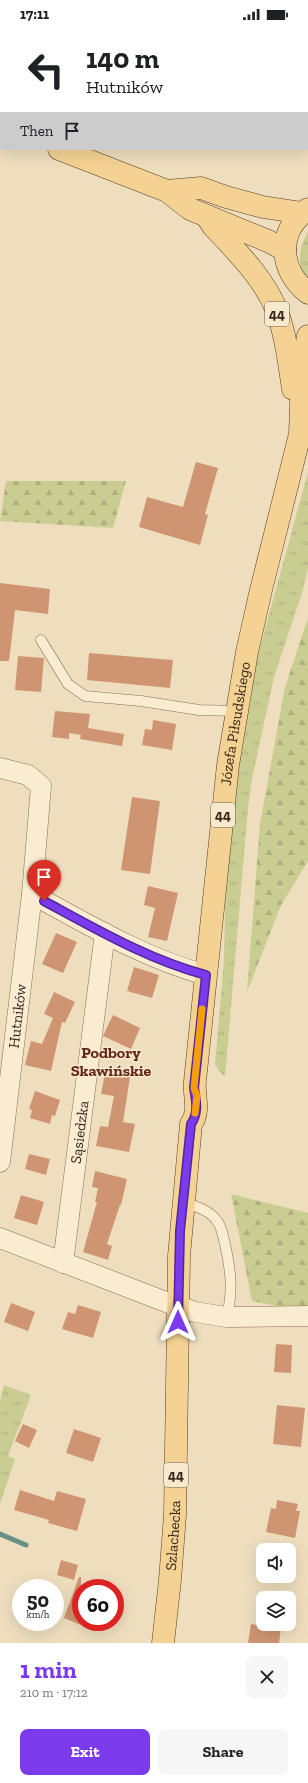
<!DOCTYPE html>
<meta charset="utf-8">
<style>
:root{--surface:#fff;--page:#f6f6f6;--text:#202124;--muted:#757577;--accent:#7c3aed}
body{margin:0;font-family:"Zilla Slab",serif;background:var(--page);color:var(--text);height:100vh;display:flex;flex-direction:column;font-size:15px;white-space:nowrap}
*{box-sizing:border-box;margin:0}
p{font-size:13px;color:var(--muted)}
.icon{flex:none;width:22px;height:22px;fill:none;stroke:currentColor;stroke-width:2;stroke-linecap:round;stroke-linejoin:round}
.map{position:relative;height:1615px;overflow:hidden}
.side{display:flex;flex-direction:column;background:var(--surface);flex:1}
.side>*{flex:none}
.guide{position:absolute;left:0px;top:0px;width:308px;height:122px;box-shadow:0 4px 16px #0002;background:#fff;color:var(--text);overflow:hidden}
.fabs{position:absolute;left:256px;top:1515px;display:grid;gap:8px}
.fabs a{display:grid;place-items:center;width:40px;height:40px;border-radius:8px;background:var(--surface);box-shadow:0 4px 16px #0002;font-size:20px}
.speed{position:absolute;left:12px;top:1551px;display:flex;gap:8px;font-size:20px;font-weight:700;text-align:center}
.speed>*{display:grid;place-content:center;width:52px;height:52px;border-radius:50%;background:var(--surface);box-shadow:0 4px 16px #0002;line-height:1}
.speed small{font-size:10px;font-weight:400}
.speed .limit{border:6px solid #d22;background:#fff;color:#111}
.pin{position:absolute;display:grid;place-items:center;width:34px;height:34px;color:#fff;margin:-41px -17px;border-radius:50% 50% 50% 0;rotate:-45deg;box-shadow:0 0 4px #0007}
.pin .icon{rotate:45deg}
.me{position:absolute;width:44px;margin:-22px;rotate:0deg;stroke-linejoin:round;filter:drop-shadow(0 0 3px #0008)}
.turn{display:flex;align-items:center;gap:14px;height:84px;padding:0 20px;font-size:18px}
.turn .icon{width:52px;height:52px;stroke-width:2.5}
.turn b{display:block;font-size:28px;line-height:34px}
.then{display:flex;align-items:center;height:38px;padding:0 20px;background:#0003;gap:8px;font-size:15px}
.round{display:grid;place-items:center;flex:none;width:42px;height:42px;border-radius:8px;background:var(--page)}
.overview{display:flex;align-items:center;justify-content:space-between;height:68px;padding:0 20px}
h1{font-size:24px;font-weight:700;line-height:30px;color:var(--accent)}
.button{display:flex;gap:8px;margin-top:auto;padding:8px 20px}
.button a{flex:1;height:46px;border-radius:8px;background:var(--accent);color:#fff;font-size:16px;font-weight:700;line-height:46px;text-align:center}
.button a+a{background:var(--page);color:var(--text)}
.status{display:flex;justify-content:space-between;align-items:center;height:28px;padding:0 20px;background:var(--surface);direction:ltr}
.status svg{height:11px;fill:currentColor}
.map>svg:first-child{display:block}
.grass{fill:url(#grass-tufts)}
.forest{fill:url(#forest-firs)}
.lines{fill:none;stroke-linecap:round;stroke-linejoin:round}
.stream{stroke:#698e83;stroke-width:5}
.building{fill:#cf9572}
.lane-casing{stroke:#886e56;stroke-width:11}
.street-casing{stroke:#886e56;stroke-width:21}
.primary-casing{stroke:#553d2b;stroke-width:23}
.lane{stroke:#faecd1;stroke-width:10}
.street{stroke:#faecd1;stroke-width:20}
.primary{stroke:#f4d293;stroke-width:22}
.route-casing{stroke:#51269a;stroke-width:10}
.route{stroke:#7c3aed;stroke-width:7}
.slow{stroke:#f59e0b;stroke-width:7}
.labels{text-anchor:middle;stroke-width:3;stroke-linejoin:round;paint-order:stroke}
.shield{fill:#f6e9ce;stroke:#706151;stroke-width:1}
.shield-label{font-size:14px;font-weight:bold;fill:#36271b}
.street-label{font-size:15px;fill:#36271b;stroke:#f6e9ce}
.neighbourhood-label{font-size:16px;font-weight:bold;fill:#642619;stroke:#f6e9ce}
</style>
<div class="status"><b>17:11</b><svg viewBox="0 0 49 12"><path d="M0 12V9h3v3zM5 12V6h3v6zM10 12V3h3v9zM15 12V0h3v12zM26 1h20v11H26zM47 4h2v5h-2z"/></svg></div>
<div class="map">
<svg width="308" height="1615" viewBox="0 0 308 1615">
<defs>
<pattern id="grass-tufts" width="24" height="20" patternUnits="userSpaceOnUse"><rect width="24" height="20" fill="#c9cd92"/><path d="M3 7l-1-3M5 7V3M7 7l1-3M15 17l-1-3M17 17v-4M19 17l1-3" fill="none" stroke="#adb07d"/></pattern>
<pattern id="forest-firs" width="22" height="20" patternUnits="userSpaceOnUse"><rect width="22" height="20" fill="#c9cd92"/><path d="M5 1l3.5 6h-7zM16 11l3.5 6h-7z" fill="#adb07d"/></pattern>
</defs>
<rect width="100%" height="100%" fill="#efdebe"/>
<g class="grass">
<path d="M308,203v50c-12,-19 -10,-30 0,-50z"/>
<polygon points="308,444 308,540 302,565 274,649 252,751 248,780 225,1049 219,1043 215,1036 224,933 226,834 237,741 252,652 258,627"/>
<polygon points="4,1357 31,1367 8,1428 15,1431 0,1476 0,1373"/>
</g>
<g class="forest">
<polygon points="204,0 305,0 204,1"/>
<polygon points="6,453 126,453 113,500 0,493"/>
<polygon points="308,590 308,833 281,877 247,964 260,796 285,659"/>
<polygon points="231,1166 308,1185 308,1284 252,1273"/>
</g>
<g class="lines">
<polyline class="stream" points="0,1506 26,1517"/>
</g>
<g class="building">
<polygon points="196,434 218,440 205,486 208,487 200,517 139,499 147,469 183,479"/>
<polygon points="0,555 50,561 48,586 15,582 9,633 0,633"/>
<polygon points="89,625 173,632 170,660 87,652"/>
<polygon points="18,628 44,630 41,664 15,662"/>
<polygon points="55,683 90,686 88,700 124,706 122,718 80,711 81,707 69,705 69,711 52,709"/>
<polygon points="153,692 176,696 172,722 142,717 145,701 152,702"/>
<polygon points="132,769 160,773 150,846 121,842"/>
<polygon points="148,858 178,865 167,913 148,909 155,880 144,877"/>
<polygon points="56,905 77,914 63,945 42,936"/>
<polygon points="134,939 159,947 152,970 127,963"/>
<polygon points="54,964 75,974 65,995 62,994 51,1043 25,1037 31,1013 42,1016 53,990 44,986"/>
<polygon points="113,987 140,1000 131,1021 103,1008"/>
<polygon points="105,1045 130,1049 123,1094 135,1096 129,1124 96,1118 100,1098 108,1099 114,1068 101,1066"/>
<polygon points="35,1063 60,1072 55,1088 52,1087 50,1096 30,1090 32,1082 29,1081"/>
<polygon points="29,1126 50,1131 46,1147 25,1141"/>
<polygon points="95,1143 127,1151 121,1177 120,1177 107,1216 112,1218 108,1232 83,1224 97,1174 95,1174 98,1160 92,1159"/>
<polygon points="21,1167 44,1174 37,1197 14,1190"/>
<polygon points="11,1275 35,1284 28,1303 4,1294"/>
<polygon points="78,1277 101,1284 93,1310 62,1301 68,1284 75,1286"/>
<polygon points="276,1316 292,1317 291,1345 274,1344"/>
<polygon points="277,1377 305,1380 301,1419 273,1416"/>
<polygon points="23,1396 37,1402 29,1420 15,1413"/>
<polygon points="74,1401 101,1410 93,1434 66,1425"/>
<polygon points="20,1462 54,1473 57,1463 86,1471 77,1503 48,1495 49,1492 14,1482"/>
<polygon points="277,1472 298,1476 296,1483 300,1483 295,1510 266,1504 271,1480 276,1481"/>
<polygon points="61,1532 78,1537 74,1552 57,1547"/>
<polygon points="79,1549 81,1549 81,1597 64,1590"/>
<polygon points="251,1596 281,1600 279,1615 248,1615"/>
</g>
<g class="lines">
<g class="lane-casing">
<g id="lane">
<polyline points="41,612 68,656 85,668 141,673 199,682 236,683"/>
<path d="M183,1174c11,4 27,8 34,19 5,6 6,16 8,23 6,28 8,45 2,73"/>
</g>
</g>
<g class="street-casing">
<g id="street">
<path d="M0,740l28,7 13,11 -9,108c55,30 114,65 174,81"/>
<path id="s1" d="M0,1134l32,-268"/>
<polyline points="0,1210 166,1274 195,1284 227,1289 308,1288"/>
<path id="s2" d="M63,1235l42,-330"/>
</g>
</g>
<g class="primary-casing">
<g id="primary">
<polyline points="0,98 1,99"/>
<polyline points="59,121 167,163 190,181 268,213 285,222"/>
<polyline points="167,163 201,160 226,169 263,179 302,185"/>
<path d="M308,181c-32,22 -29,61 0,84"/>
<path d="M207,189l6,9c24,26 51,52 64,85 9,25 12,52 16,78"/>
<path id="s3" d="M163,1615l7,-63 5,-65 4,-259 12,-132c10,-14 2,-29 4,-43l33,-316 19,-113 14,-62 39,-156 2,-59 6,-39"/>
</g>
</g>
<use href="#lane" class="lane"/>
<use href="#street" class="street"/>
<use href="#primary" class="primary"/>
</g>
<g class="lines">
<g class="route-casing">
<path id="route" d="M44,873c52,28 105,59 162,74l-12,113c2,12 5,25 -3,36l-11,107 -2,91"/>
</g>
<use href="#route" class="route"/>
<polyline class="slow" points="195,1085 197,1068 194,1060 202,981"/>
</g>
<g class="labels">
<g class="shield">
<rect x="265" y="274" width="24" height="24" rx="3"/>
<rect x="211" y="775" width="24" height="24" rx="3"/>
<rect x="164" y="1435" width="24" height="24" rx="3"/>
</g>
<g class="shield-label">
<text x="277" y="291">44</text>
<text x="223" y="792">44</text>
<text x="176" y="1452">44</text>
</g>
<g class="street-label">
<text dy="5" stroke="none"><textPath href="#s3" startOffset="924">Józefa Piłsudskiego</textPath></text>
<text dy="5" stroke="none"><textPath href="#s1" startOffset="147">Hutników</textPath></text>
<text dy="5" stroke="none"><textPath href="#s2" startOffset="132">Sąsiedzka</textPath></text>
<text dy="5" stroke="none"><textPath href="#s3" startOffset="108">Szlachecka</textPath></text>
</g>
<g class="neighbourhood-label">
<text x="111" y="1030">Podbory<tspan x="111" dy="18">Skawińskie</tspan></text>
</g>
</g>
</svg>
<div class="fabs">
<a><svg class="icon" aria-label="sound" viewBox="0 0 24 24"><path d="M4 9h4l5-4v14l-5-4H4zM17 9q2 3 0 6"/></svg></a>
<a><svg class="icon" aria-label="layers" viewBox="0 0 24 24"><path d="M12 4l9 5-9 5-9-5zM3 14l9 5 9-5"/></svg></a>
</div>
<div class="speed"><div>50<small>km/h</small></div><div class="limit">60</div></div>
<div class="pin" style="left:44px;top:873px;background:#d93025"><svg class="icon" aria-label="arrive" viewBox="0 0 24 24"><path d="M6 21V4h12l-3 4 3 4H6"/></svg></div>
<svg class="me" style="left:178px;top:1294px" viewBox="-20 -20 40 40"><path d="M0-17L14 15 0 8-14 15z" fill="#7c3aed" stroke="#fff" stroke-width="4"/></svg>
<div class="guide">
<div class="turn"><svg class="icon" aria-label="left" viewBox="0 0 24 24"><path d="M17 20v-9H6M10 6l-5 5 5 5"/></svg><div><b>140 m</b>Hutników</div></div>
<div class="then">Then<svg class="icon" aria-label="arrive" viewBox="0 0 24 24"><path d="M6 21V4h12l-3 4 3 4H6"/></svg></div>
</div>
</div>
<section class="side">
<div class="overview"><div><h1>1 min</h1><p>210 m · 17:12</p></div><a class="round"><svg class="icon" aria-label="close" viewBox="0 0 24 24"><path d="M6 6l12 12M18 6L6 18"/></svg></a></div>
<div class="button"><a>Exit</a><a>Share</a></div>
</section>
